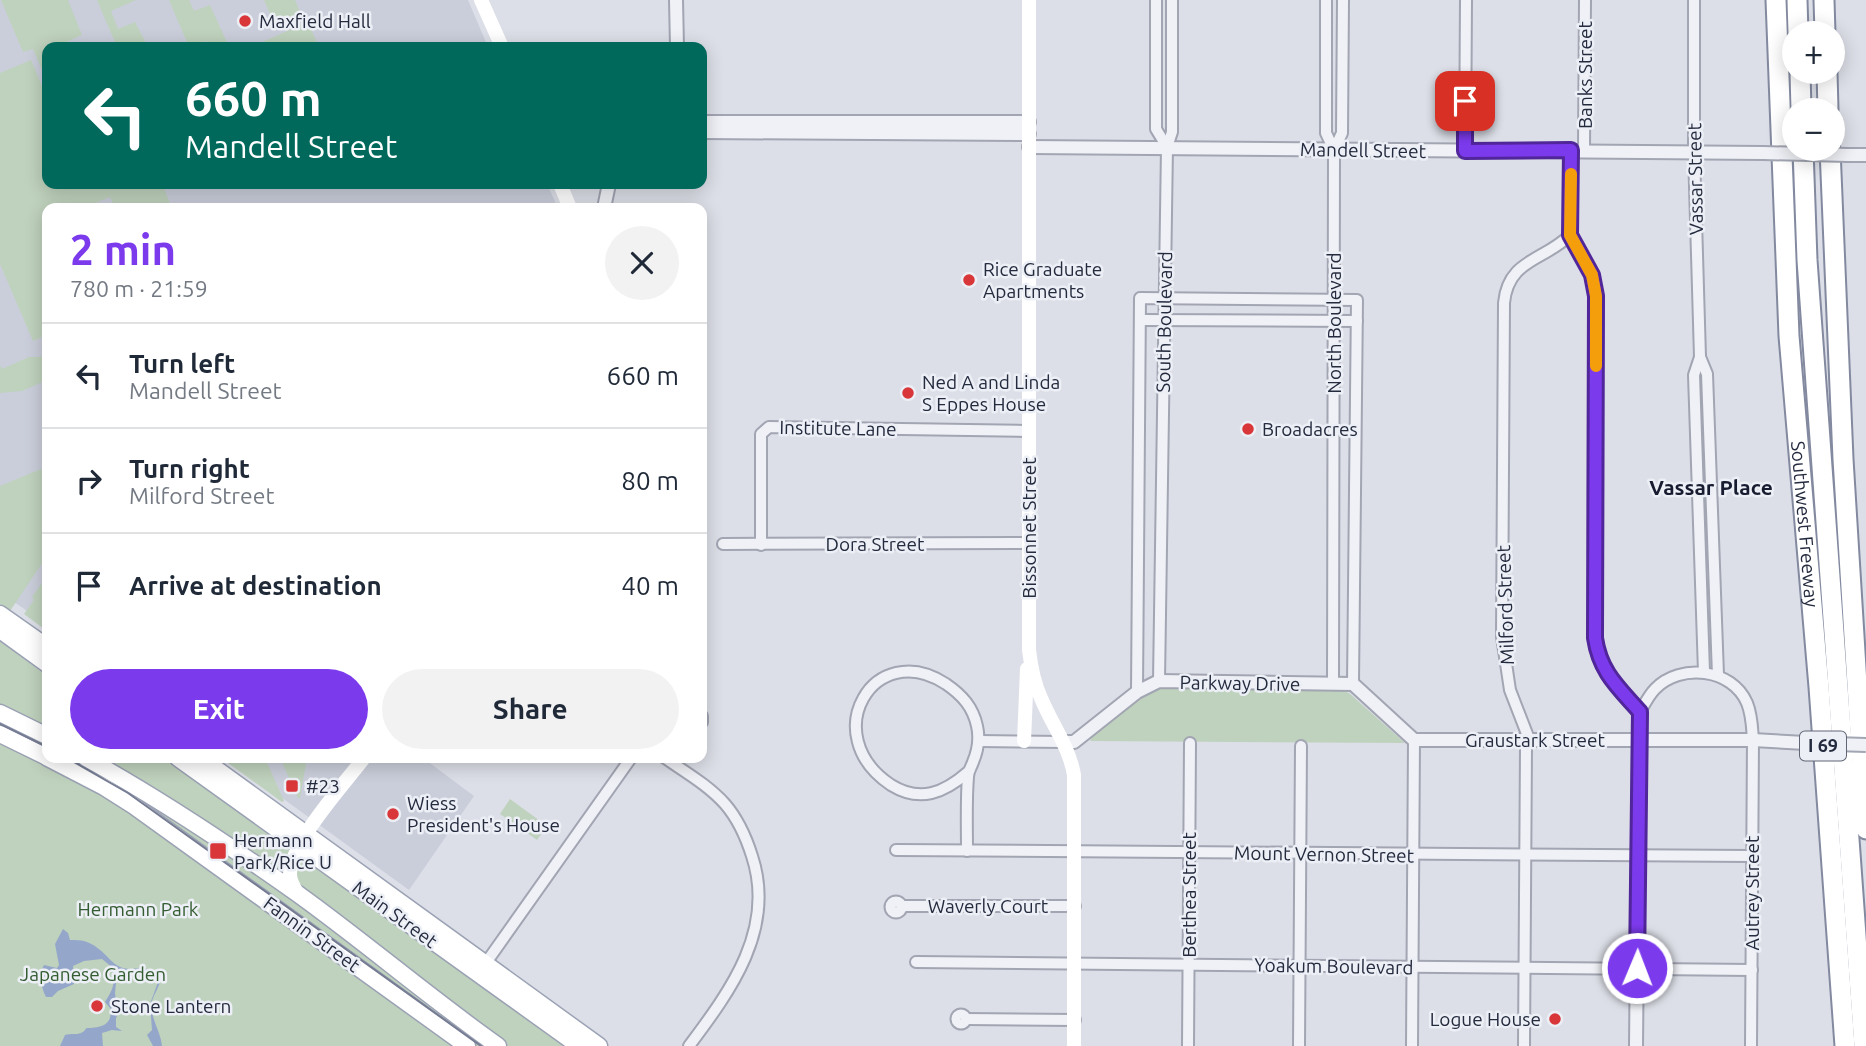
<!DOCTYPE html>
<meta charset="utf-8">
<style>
:root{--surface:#fff;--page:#f2f2f3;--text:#1f2937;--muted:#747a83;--line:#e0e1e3;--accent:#7c3aed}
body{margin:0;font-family:Ubuntu,sans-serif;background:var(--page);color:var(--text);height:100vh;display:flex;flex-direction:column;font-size:26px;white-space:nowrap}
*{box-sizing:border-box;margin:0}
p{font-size:23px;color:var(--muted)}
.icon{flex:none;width:38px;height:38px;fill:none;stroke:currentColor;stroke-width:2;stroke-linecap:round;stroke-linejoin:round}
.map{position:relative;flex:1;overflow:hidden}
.details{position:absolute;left:42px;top:203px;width:665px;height:560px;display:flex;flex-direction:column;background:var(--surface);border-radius:14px;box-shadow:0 4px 18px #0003}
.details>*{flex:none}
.top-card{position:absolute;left:42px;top:42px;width:665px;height:147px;border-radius:14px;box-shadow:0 4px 18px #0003;background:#00695c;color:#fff;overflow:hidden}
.tools{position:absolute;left:1782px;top:21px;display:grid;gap:14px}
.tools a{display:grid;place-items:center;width:63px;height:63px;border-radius:50%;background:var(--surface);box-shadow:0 4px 18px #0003;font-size:35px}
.pin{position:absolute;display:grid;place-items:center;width:60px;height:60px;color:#fff;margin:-30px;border-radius:14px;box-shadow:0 4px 10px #0006}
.me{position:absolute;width:77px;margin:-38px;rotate:1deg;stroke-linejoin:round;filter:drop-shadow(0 0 5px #0008)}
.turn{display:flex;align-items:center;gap:24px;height:147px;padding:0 28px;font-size:32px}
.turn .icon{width:91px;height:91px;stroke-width:2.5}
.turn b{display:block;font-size:49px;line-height:60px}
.round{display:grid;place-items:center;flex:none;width:74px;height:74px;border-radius:37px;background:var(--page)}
.headline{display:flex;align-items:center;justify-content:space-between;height:119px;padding:0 28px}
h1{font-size:42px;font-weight:700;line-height:52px;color:var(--accent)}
.action{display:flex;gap:14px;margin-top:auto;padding:14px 28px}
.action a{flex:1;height:80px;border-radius:42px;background:var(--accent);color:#fff;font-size:28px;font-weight:700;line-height:80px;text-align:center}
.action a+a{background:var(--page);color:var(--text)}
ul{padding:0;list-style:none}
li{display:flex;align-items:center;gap:21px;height:105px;padding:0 28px;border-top:2px solid var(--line)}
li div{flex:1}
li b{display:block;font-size:26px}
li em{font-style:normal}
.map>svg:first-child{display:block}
.built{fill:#caceda}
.green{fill:#bfd2bd}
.water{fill:#94a7cb}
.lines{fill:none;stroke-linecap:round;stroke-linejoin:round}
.minor-casing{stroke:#a2a5b2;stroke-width:14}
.tertiary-casing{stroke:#a2a5b2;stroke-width:16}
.primary-casing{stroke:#9ba2b4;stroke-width:19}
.motorway-casing{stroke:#838aa0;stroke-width:23}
.minor{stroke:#f0f1f6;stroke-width:10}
.tertiary{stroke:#f0f1f6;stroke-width:12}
.secondary{stroke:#fff;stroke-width:14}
.primary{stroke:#fff;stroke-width:16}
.motorway{stroke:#fff;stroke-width:19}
.tram{stroke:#757c93;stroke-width:2}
.tertiary-bridge-casing{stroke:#a2a5b2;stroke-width:16;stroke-linecap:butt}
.tertiary-bridge{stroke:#f0f1f6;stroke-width:12}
.route-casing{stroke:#51269a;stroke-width:18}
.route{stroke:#7c3aed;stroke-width:12}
.slow{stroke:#f59e0b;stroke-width:12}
.poi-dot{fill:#d83638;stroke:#eceff5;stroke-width:2.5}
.labels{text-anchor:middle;stroke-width:5;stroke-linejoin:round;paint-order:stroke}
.shield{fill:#eceff5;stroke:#616676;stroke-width:2}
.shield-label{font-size:18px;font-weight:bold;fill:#252b3f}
.poi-label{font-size:19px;fill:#252b3f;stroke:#eceff5;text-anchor:start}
.street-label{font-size:19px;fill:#252b3f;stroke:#eceff5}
.park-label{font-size:19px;fill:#335c31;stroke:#eceff5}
.neighbourhood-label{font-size:21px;font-weight:bold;fill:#181c30;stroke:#eceff5}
</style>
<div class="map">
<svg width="1866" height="1046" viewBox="0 0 1866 1046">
<rect width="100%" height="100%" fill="#dddfe8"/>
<g class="built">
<polygon points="0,0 468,0 488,47 47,47 47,184 547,184 558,208 47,208 47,625 0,592"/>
<polygon points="227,758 423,758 474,796 409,890"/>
</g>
<g class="green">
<polygon points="1,0 68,0 82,35 62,44 63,47 47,47 47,78 46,79 33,49 23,52"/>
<polygon points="97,0 136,0 111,11 118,29 135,22 148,47 117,47"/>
<polygon points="169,0 189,0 194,11 210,5 229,47 214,47 213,43 208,45 206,41 189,47"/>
<polygon points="264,0 295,0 303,19 277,30"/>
<polygon points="305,23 306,26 309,25 319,47 251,47"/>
<polygon points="31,60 47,98 47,184 162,184 172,208 115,208 110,197 93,204 95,208 47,208 47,335 33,341 0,264 0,73"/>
<polygon points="47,354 47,380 22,391 0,393 0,365 2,369 29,357 40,357"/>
<polygon points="41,469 47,479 47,556 10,611 0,604 0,486"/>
<polygon points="47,576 47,631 24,614 34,600 32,597"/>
<polygon points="0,641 47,676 47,758 163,758 565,1046 0,1046"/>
<polygon points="1160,688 1340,690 1349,693 1405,743 1090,741 1092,736 1151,690"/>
<polygon points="221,758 265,758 284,801 282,802"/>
<polygon points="280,758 307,758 300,798 298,798"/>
<polygon points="510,799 547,826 537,840 500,814"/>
</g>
<path class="water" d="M63,929l5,4 2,7c5,0 12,0 17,2 25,10 24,34 56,25l18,12c-2,8 -7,15 -9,22 -3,16 9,30 10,45h-9l-6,-11 5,-5 -2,-26 8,-22 -3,-7 -6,-1 -8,-6 -7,4 -17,1 -2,20 1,7 5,9 -5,9v9l6,4 -10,-1 -10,3 1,13h-43l5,-11c6,-2 11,0 16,-2 8,-4 1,-5 10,-5 13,-1 22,-5 19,-20l-5,-6c8,-13 10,-17 8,-34l-11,-9 -18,2 -11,5 1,18 -16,7 -6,6h-6c-5,-9 -7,-23 -2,-32l13,3 2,-3 -4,-21z"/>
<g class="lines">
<g class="minor-casing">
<g id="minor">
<polyline points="1156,0 1156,129 1167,147"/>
<polyline points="1326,0 1326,133 1334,150 1333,684"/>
<polyline points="1694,0 1694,152 1700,357 1707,374 1718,675"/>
<polyline points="1334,150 1342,133 1343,0"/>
<polyline points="1465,151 1466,0"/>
<path d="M1571,151l-1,84 22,40 4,21 -1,342c5,34 23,49 45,74l-1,29"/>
<polyline points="1584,151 1585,0"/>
<polyline points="1140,320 1357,321"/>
<polyline points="1700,357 1694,375 1704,672"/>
<polyline points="723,544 1028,543"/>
<polyline points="761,545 761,434 769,427 1028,431"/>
<polyline points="1159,681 1167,147 1172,132 1172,0"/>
<polyline points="1137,692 1140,298 1357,300 1353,684"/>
<path d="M1640,712c4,-7 9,-17 15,-23 25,-26 77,-21 92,14 5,12 5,24 6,37l-2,306"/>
<polyline points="702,716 702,722"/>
<polyline points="979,741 1064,742"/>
<path d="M665,758c20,14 43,27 60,46 13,15 21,33 27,52 24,73 -21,134 -63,190"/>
<polyline points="896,850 1752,856"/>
<path d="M967,851c0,-25 -1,-50 1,-74 0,-6 3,-9 5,-15 5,-12 7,-23 4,-36 -4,-19 -15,-31 -31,-42 -72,-47 -130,51 -55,101 29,18 53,8 77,-13"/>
<circle cx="896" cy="907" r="5.5"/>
<polyline points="902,906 1075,906"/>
<polyline points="916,962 1752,970"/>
<polyline points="483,967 631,758"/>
<circle cx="961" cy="1019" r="4.5"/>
<polyline points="966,1019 1075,1020"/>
<polyline points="1188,1046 1190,743"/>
<polyline points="1299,1046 1301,746"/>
<polyline points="1412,1046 1414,740"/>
<path d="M1524,1046l2,-299 3,-8 -19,-49 -8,-53 2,-334c4,-44 40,-42 66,-68"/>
</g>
</g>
<g class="tertiary-casing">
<g id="tertiary">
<polyline points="676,0 677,47"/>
<polyline points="702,122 1029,122"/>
<polyline points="702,132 1029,134"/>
<polyline points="1029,147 1763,153"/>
<polyline points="1848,155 1866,155"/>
<polyline points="604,208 609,184"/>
<polyline points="1064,742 1074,742 1137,692 1159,681 1353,684 1414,740 1753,740 1805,743"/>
<polyline points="1636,1046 1639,741"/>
</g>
</g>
<g class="primary-casing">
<g id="primary">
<polyline points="0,614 47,647"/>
<polyline points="0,630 47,664"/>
<polyline points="0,713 47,736"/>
<polyline points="0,734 47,757"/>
<polyline points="48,758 104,787 134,806 467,1046"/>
<path d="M86,758c74,41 143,87 212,136 68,49 132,104 200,152"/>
<polyline points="178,758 579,1046"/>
<polyline points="201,758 599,1046"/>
</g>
</g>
<g class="motorway-casing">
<g id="motorway">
<path id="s1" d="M1776,0l13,336 30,351 26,359"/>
<polyline points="1797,0 1798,33"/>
<polyline points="1824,0 1825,33"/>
<polyline points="1800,72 1801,110"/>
<polyline points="1827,72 1828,110"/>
<polyline points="1803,149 1807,260 1864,1046"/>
<polyline points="1830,149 1843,459 1866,829"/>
</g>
</g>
<use href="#minor" class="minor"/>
<use href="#tertiary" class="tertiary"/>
<g class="secondary">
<polyline points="481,0 502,47"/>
<path d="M1029,0v650c2,17 5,33 12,48 11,27 28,48 33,77v271"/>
<polyline points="560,184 570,208"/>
<polyline points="1024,741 1027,669"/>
<path d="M298,894c-4,-7 -8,-12 -8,-20 0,-31 55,-91 74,-116"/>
</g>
<use href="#primary" class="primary"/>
<use href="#motorway" class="motorway"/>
<g class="tram">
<polyline points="0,724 47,747"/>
<polyline points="67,758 128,793 481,1046"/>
</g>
<g class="tertiary-bridge-casing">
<g id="tertiary-bridge">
<polyline points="1763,153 1848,155"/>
<polyline points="1805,743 1866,745"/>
</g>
</g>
<use href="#tertiary-bridge" class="tertiary-bridge"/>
</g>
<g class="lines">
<g class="route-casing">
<path id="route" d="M1465,101v50l106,-1 -1,85 22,40 4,21 -1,342c5,34 23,49 45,74l-3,256"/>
</g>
<use href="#route" class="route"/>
<polyline class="slow" points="1571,174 1570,235 1592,275 1596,296 1596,366"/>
</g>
<g class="poi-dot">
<circle cx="245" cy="21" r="7"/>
<circle cx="969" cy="280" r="7"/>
<circle cx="908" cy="393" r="7"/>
<circle cx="1248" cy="429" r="7"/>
<rect x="285" y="779" width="14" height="14" rx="3.5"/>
<circle cx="393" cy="814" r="7"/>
<rect x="209" y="842" width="18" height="18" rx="3.5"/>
<circle cx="97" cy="1006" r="7"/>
<circle cx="1555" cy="1019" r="7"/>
</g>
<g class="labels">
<rect class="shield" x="1800" y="731.5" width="46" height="29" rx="5"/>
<g class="shield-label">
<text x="1823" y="752">I 69</text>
</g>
<g class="poi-label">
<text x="259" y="28">Maxfield Hall</text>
<text x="983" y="276">Rice Graduate<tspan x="983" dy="22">Apartments</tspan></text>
<text x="922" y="389">Ned A and Linda<tspan x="922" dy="22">S Eppes House</tspan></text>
<text x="1262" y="436">Broadacres</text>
<text x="306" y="793">#23</text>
<text x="407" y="810">Wiess<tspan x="407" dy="22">President's House</tspan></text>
<text x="234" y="847">Hermann<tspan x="234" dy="22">Park/Rice U</tspan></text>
<text x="111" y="1013">Stone Lantern</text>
<text x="1541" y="1026" text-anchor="end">Logue House</text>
</g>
<g class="street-label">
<text transform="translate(1585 75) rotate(-90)" y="7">Banks Street</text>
<text transform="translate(1363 150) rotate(1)" y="7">Mandell Street</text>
<text transform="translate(1695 179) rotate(-91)" y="7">Vassar Street</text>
<text transform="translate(1164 322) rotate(-89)" y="7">South Boulevard</text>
<text transform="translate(1334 323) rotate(-90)" y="7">North Boulevard</text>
<text transform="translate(838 428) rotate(1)" y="7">Institute Lane</text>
<text dy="7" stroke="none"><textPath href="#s1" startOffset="525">Southwest Freeway</textPath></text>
<text transform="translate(1029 528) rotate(-90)" y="7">Bissonnet Street</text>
<text x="875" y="551">Dora Street</text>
<text transform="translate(1505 605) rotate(-92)" y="7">Milford Street</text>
<text transform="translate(1240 683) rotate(1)" y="7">Parkway Drive</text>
<text x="1535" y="747">Graustark Street</text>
<text transform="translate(1324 854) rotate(1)" y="7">Mount Vernon Street</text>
<text transform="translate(1752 893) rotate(-90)" y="7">Autrey Street</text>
<text transform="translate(1189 895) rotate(-90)" y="7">Berthea Street</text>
<text x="988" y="913">Waverly Court</text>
<text transform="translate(395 914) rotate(36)" y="7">Main Street</text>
<text transform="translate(312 934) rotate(36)" y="7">Fannin Street</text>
<text transform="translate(1334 966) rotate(1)" y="7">Yoakum Boulevard</text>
</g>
<g class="park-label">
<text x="138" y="916">Hermann Park</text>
<text x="93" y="981">Japanese Garden</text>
</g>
<g class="neighbourhood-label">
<text x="1711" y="495">Vassar Place</text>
</g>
</g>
</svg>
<div class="tools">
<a>+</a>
<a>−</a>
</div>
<div class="pin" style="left:1465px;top:101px;background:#d93025"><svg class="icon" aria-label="arrive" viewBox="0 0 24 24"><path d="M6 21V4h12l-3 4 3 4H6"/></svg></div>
<svg class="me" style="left:1637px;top:968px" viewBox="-20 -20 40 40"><circle r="17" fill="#7c3aed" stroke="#fff" stroke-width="3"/><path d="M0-11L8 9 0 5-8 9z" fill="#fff"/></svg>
<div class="top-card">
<div class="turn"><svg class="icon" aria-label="left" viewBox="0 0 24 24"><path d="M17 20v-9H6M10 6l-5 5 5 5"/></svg><div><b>660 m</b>Mandell Street</div></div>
</div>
<section class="details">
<div class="headline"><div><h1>2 min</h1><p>780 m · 21:59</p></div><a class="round"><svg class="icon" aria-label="close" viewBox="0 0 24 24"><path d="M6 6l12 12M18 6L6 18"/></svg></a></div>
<ul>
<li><svg class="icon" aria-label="left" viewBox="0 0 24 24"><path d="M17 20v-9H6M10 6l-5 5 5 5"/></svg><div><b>Turn left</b><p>Mandell Street</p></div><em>660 m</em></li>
<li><svg class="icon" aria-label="right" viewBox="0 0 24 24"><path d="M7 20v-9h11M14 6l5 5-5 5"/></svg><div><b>Turn right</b><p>Milford Street</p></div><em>80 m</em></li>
<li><svg class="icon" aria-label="arrive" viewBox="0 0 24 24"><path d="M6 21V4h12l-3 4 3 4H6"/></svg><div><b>Arrive at destination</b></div><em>40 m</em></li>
</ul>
<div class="action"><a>Exit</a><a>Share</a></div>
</section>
</div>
